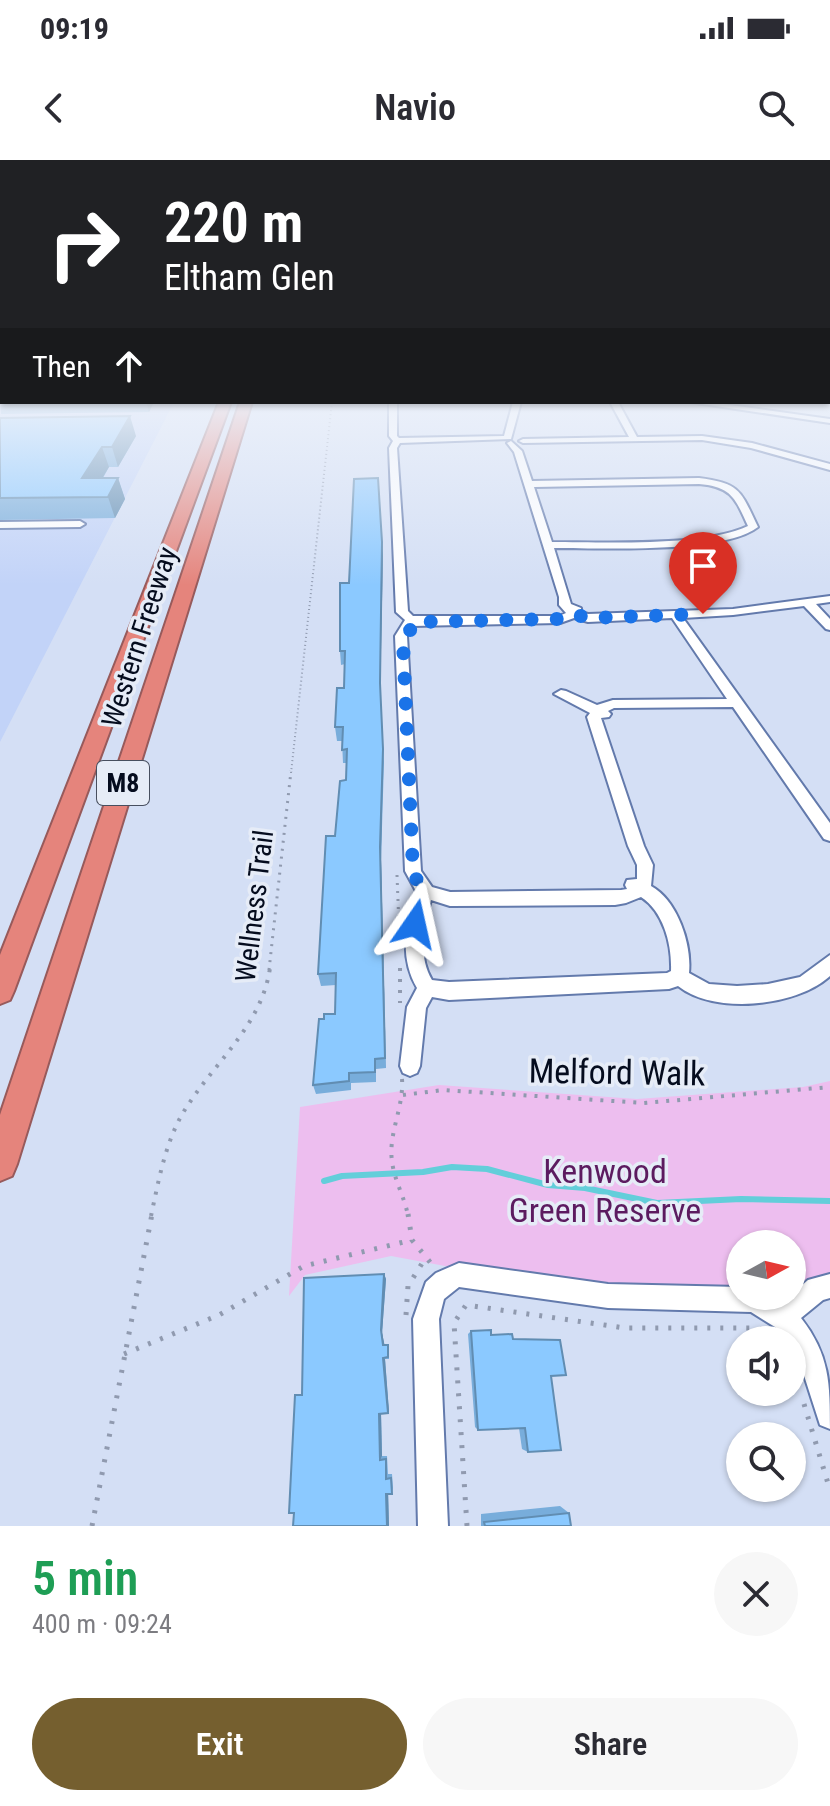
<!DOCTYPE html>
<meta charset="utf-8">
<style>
:root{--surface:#fff;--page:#f7f7f7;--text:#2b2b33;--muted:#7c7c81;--accent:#755f2f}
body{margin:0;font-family:"Roboto Condensed",sans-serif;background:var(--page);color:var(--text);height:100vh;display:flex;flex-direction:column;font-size:30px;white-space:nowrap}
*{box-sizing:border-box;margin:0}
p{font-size:26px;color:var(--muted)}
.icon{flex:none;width:44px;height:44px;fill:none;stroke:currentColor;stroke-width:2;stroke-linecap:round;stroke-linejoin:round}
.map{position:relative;height:1366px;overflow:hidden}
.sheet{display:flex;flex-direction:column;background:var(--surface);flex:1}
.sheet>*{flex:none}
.top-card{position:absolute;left:0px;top:0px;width:830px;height:244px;box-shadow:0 2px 6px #0004;background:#202124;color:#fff;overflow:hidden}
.needle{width:52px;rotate:82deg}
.tools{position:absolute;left:726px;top:1070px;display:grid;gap:16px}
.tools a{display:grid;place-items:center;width:80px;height:80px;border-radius:50%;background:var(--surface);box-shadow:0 2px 6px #0004;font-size:40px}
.pin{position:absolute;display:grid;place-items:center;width:68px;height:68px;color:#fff;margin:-82px -34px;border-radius:50% 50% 50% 0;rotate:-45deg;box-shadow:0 0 8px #0007}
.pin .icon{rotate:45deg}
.me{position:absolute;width:88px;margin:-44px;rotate:11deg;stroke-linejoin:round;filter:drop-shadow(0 0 6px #0008)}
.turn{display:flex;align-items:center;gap:28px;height:168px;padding:0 32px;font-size:36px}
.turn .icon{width:104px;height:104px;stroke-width:2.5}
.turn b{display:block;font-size:56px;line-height:68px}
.then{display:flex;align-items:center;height:76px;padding:0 32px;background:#0003;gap:16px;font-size:30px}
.round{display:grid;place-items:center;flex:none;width:84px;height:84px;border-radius:42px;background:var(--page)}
.head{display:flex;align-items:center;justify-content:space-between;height:136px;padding:0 32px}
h1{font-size:48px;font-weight:600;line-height:60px;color:#1e9e55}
.cta{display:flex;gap:16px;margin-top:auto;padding:16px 32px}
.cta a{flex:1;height:92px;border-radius:48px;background:var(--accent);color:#fff;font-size:32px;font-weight:600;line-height:92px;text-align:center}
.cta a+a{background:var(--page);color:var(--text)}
.status{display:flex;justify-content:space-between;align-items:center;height:56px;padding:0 40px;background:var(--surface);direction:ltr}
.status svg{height:22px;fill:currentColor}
header{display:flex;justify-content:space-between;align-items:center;height:104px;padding:0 32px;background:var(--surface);font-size:36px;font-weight:600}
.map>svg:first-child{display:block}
.built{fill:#c2d3f8}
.green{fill:#edbeef}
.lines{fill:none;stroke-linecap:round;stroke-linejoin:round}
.stream{stroke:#63ceda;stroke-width:6}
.minor-casing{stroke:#637aac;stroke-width:4}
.highway-casing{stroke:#975a5b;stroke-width:4}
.path-far3{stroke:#909aaf;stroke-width:2;stroke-dasharray:1 3;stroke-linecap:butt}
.path-far2{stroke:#909aaf;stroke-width:3;stroke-dasharray:2 6;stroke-linecap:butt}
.path-far1{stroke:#909aaf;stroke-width:4;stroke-dasharray:3 8;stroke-linecap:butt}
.path{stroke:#909aaf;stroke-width:5;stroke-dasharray:3 10;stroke-linecap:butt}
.minor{fill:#fff;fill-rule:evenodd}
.highway{fill:#e5847c;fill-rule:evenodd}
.wall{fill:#78addb}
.shaded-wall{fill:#618db2}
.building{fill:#8bc9ff;stroke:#618db2;stroke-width:2}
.route{stroke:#1a73e8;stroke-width:14;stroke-dasharray:0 25.2}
.labels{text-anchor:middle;stroke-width:7;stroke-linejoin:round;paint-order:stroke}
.shield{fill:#e6ecf7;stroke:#484f5f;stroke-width:2}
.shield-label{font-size:26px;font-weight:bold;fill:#050c1e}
.street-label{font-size:28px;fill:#050c1e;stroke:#e6ecf7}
.near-street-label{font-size:34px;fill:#050c1e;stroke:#e6ecf7}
.near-park-label{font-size:34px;fill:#5c1b60;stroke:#e6ecf7}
</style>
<div class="status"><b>09:19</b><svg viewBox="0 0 49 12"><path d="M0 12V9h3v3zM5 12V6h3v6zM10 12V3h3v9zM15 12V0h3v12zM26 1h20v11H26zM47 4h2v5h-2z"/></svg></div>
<header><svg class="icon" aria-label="back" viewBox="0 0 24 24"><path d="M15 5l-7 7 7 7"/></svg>Navio<svg class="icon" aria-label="search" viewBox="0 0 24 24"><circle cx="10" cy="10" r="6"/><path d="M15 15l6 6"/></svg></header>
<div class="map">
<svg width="830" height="1366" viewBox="0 0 830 1366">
<rect width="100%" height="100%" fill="#d4dff5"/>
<polygon class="built" points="0,234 2,242 174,242 0,582"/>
<polygon class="green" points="830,921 830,1115 784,1142 771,1136 792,1136 792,1084 740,1084 740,1127 607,1125 520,1111 445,1106 391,1096 305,1115 289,1136 300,947 439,925 637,939 803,927"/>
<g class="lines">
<polyline class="stream" points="324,1021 342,1016 423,1012 452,1007 487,1009 548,1025 585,1028 657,1043 741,1039 830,1041"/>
<g class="minor-casing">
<g id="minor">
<path d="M389,242h8v34l2,2 105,-2 9,-34h8l-10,37 -111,4 -3,5 11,163 5,5h146l7,-3 -7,-8v-8l-45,-145 -7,-9 4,-2 11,10 10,30 167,-3c42,5 42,14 59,49 -34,27 -158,21 -204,21l17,56 10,4v4l7,2 145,-5 97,-13v6l-14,2 14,15v11l-4,-1 -22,-23 -71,9 -50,3 147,205v18l-6,-2 -91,-132 -119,1 -6,3 3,3 -2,3 -8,1 43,128 9,19 -2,21c26,14 41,58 38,87l20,11 28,2 31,-2 32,-7 30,-22v21c-34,31 -116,39 -152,10l-9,3 -220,11 -17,-3 -6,11 -6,58 -3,7 -7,3 -7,-3 -3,-7 7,-59 10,-19c-17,-28 -13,-65 0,-95l-12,-22 -10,-235 10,-16 -9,-8 -7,-164 4,-7 -4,-5zM699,324c33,3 36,14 49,42 -44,21 -146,16 -196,16l-18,-55zM574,458l14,4 84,-4 55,81 -114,1 -16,5 -31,-14 -5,-1 -7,4 36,19 -3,4 41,129 9,19v14l-10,1 -2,5 2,4 -6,1 -171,2 -18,-5 -11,-16 -14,-235 5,-10 148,-3zM641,737c23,15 31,48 30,74l-4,2 -218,9 -17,-2c-14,-23 -9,-55 -1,-80l19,6 165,-1 11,-2z"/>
<polygon points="610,242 618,242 637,277 702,276 752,283 830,304 830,310 751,288 702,280 523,283 519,281 523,279 629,277"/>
<polygon points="689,242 709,242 830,259 830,263"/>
<polygon points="0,362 80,361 85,364 80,367 0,368"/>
<path d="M459,1103l149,21 132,3v9h32l11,6 25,-22 22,-6v24l-7,2 -22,18c29,37 29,66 29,111l-10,-4 -19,-59 -9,-17v-9h-5l-12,-13 -24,-15 -143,-4 -149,-21 -15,12 -5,20 9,207h-30l-5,-207 13,-37 10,-9z"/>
</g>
</g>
<g class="highway-casing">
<g id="highway">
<polygon points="219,242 231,242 14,831 10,840 0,844 0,795"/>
<polygon points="240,242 252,242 17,1004 12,1016 0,1021 0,955"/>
</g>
</g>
<polyline class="path-far3" points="291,613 332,242"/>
<g class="path-far2">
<polyline points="397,715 399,767"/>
<polyline points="269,810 291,611"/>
</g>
<g class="path-far1">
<polyline points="400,808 400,843"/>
<path d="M402,919c2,28 -14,55 -10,82 2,19 13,37 16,55"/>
<polyline points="403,935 443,930 644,943 830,927"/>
<path d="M151,1056c8,-37 15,-79 37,-111 29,-45 74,-81 82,-137"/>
</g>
<g class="path">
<polyline points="408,1054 412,1080 434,1107"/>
<polyline points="406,1155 408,1126 426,1097"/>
<polyline points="124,1194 219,1155 304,1106 412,1080"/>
<polyline points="804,1244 830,1330"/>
<polyline points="92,1366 152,1054"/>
<polyline points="467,1366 454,1163 466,1145 625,1168 759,1168 772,1180"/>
</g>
<use href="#minor" class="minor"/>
<use href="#highway" class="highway"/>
</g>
<g class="wall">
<polygon points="0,234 2,234 2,242 154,242 149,252 1,254"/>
<polygon points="464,242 501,242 501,244"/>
<polygon points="0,258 136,276 118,307 109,307 103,318 118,318 125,339 115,358 0,360"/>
<polygon points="382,382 380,536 384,602 381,700 386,908 376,909 376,922 351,923 351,930 316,934 313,925 324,859 335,854 336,825 321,826 318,814 335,676 346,620 347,603 343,603 342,581 337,581 335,567 344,528 345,504 341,505 340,491 349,423"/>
<polygon points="384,1114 386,1119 382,1173 384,1185 388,1185 389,1187 389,1199 385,1199 389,1252 381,1254 382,1296 387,1296 388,1314 392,1314 393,1328 392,1334 388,1334 389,1366 293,1366 302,1235"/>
<polygon points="471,1171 513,1179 551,1216 528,1292 522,1289 519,1268 478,1270 475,1267 468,1174"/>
<polygon points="560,1346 569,1353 571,1366 481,1366 481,1354"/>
</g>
<g class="shaded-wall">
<polygon points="146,242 154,242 149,252"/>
<polygon points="130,256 136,276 118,307 112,287"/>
<polygon points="102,287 109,307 91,337 82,318"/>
<polygon points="118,318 125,339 115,358 108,337"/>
<polygon points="382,382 383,395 380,537 380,523"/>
<polygon points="383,589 381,700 386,908 380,687"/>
<polygon points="384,1114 386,1119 382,1173 385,1187 383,1185 381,1170"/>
<polygon points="383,1198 385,1199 389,1252 388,1253"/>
<polygon points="381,1253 382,1296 380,1300 379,1254"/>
<polygon points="388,1328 389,1366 387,1366 386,1334"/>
</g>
<g class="building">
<polygon points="130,256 112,287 102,287 82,318 118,318 108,337 0,338 0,258"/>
<polygon points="378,318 382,382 380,523 383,589 380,687 385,898 375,899 375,912 349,913 349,921 313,925 319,859 324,859 324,854 335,854 336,813 318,814 326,676 335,676 340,621 346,620 347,589 342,590 343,567 335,567 337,528 344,528 345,491 340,491 340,423 349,423 354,319"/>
<polygon points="384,1114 381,1170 383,1185 388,1185 388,1197 383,1198 388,1253 379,1254 380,1300 386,1299 386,1319 391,1318 392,1334 386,1334 387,1366 293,1366 294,1353 289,1353 295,1235 302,1235 304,1118"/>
<polygon points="491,1170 491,1175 512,1174 513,1179 560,1180 566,1215 551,1216 561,1290 528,1292 525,1268 478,1270 471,1171"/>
<polygon points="569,1353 571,1366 485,1366 484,1362"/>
</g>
<linearGradient id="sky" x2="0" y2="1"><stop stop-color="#73bee2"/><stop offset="0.55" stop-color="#ecf1fa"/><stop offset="1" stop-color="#ecf1fa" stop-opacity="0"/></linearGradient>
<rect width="830" height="425" fill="url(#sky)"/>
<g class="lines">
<polyline class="route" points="415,764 418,747 426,732 418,723 413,711 403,482 415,462 560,459 574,454 588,458 703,454"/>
</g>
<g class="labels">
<rect class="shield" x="97" y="601" width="52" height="44" rx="6"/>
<g class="shield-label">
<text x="123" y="632">M8</text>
</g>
<g class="street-label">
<text transform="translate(139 477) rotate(-72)" y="10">Western Freeway</text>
<text transform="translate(254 746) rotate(-83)" y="10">Wellness Trail</text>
</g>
<g class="near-street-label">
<text transform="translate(617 912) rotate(1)" y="12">Melford Walk</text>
</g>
<g class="near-park-label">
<text x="605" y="1023">Kenwood<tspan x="605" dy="39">Green Reserve</tspan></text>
</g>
</g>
</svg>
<div class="tools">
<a><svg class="needle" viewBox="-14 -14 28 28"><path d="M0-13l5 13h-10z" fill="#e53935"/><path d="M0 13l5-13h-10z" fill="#7c7c81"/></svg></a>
<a><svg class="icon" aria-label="sound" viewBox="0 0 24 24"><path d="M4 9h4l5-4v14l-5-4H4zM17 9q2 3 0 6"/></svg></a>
<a><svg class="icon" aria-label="search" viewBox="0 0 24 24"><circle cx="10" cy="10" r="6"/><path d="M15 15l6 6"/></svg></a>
</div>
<div class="pin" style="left:703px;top:454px;background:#d93025"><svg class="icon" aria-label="arrive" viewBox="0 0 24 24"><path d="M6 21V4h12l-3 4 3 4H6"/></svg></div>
<svg class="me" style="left:415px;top:764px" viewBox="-20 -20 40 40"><path d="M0-17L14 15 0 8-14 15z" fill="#1a73e8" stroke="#fff" stroke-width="4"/></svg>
<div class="top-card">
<div class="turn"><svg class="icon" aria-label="right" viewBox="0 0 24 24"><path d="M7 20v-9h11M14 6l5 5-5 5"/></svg><div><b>220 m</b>Eltham Glen</div></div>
<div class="then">Then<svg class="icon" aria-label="ahead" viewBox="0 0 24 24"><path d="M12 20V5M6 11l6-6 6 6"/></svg></div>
</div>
</div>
<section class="sheet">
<div class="head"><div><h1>5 min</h1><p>400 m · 09:24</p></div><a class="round"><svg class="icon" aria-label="close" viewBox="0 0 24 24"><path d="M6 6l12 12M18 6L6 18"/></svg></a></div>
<div class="cta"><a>Exit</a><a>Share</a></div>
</section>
